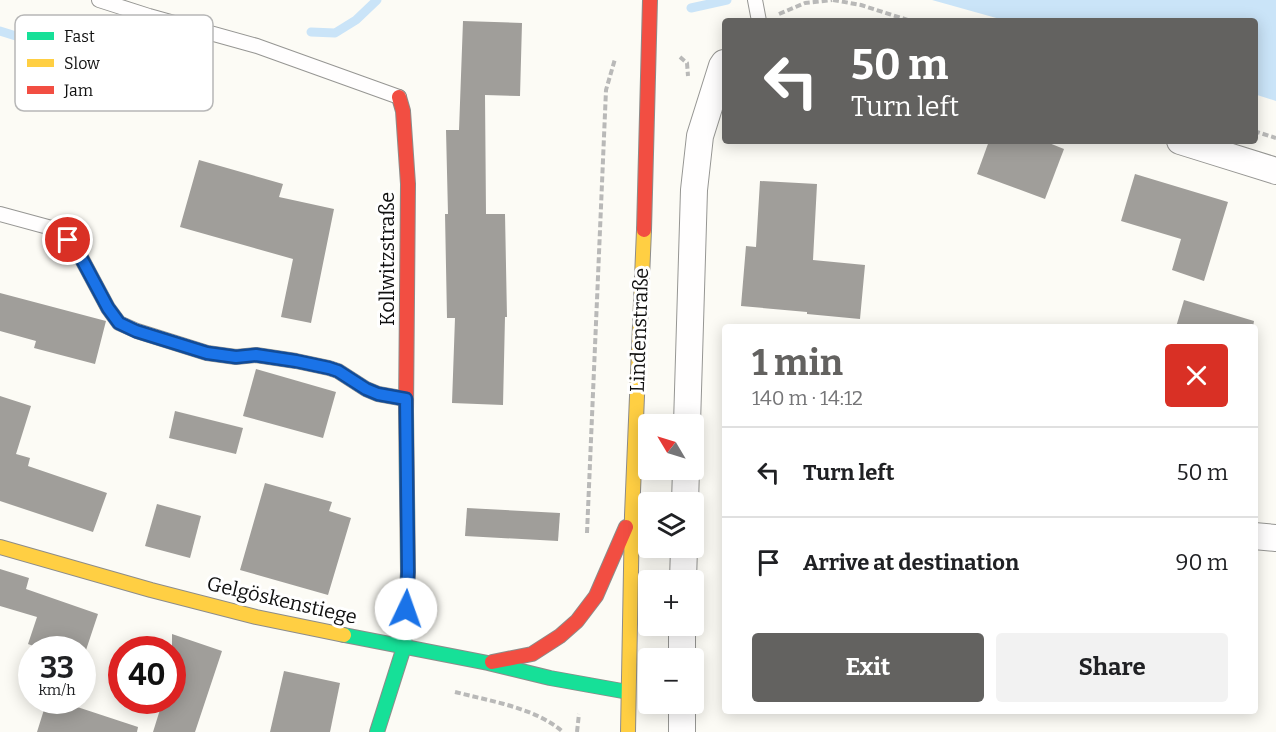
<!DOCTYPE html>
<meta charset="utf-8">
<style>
:root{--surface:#fff;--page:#f2f2f2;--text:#202124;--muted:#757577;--line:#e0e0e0;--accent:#636260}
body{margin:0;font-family:Bitter,serif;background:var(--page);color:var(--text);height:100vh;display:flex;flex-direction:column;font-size:22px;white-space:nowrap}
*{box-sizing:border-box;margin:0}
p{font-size:20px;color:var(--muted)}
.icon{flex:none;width:33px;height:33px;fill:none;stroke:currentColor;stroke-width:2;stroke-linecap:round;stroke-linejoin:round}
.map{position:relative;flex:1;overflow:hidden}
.panel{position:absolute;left:722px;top:324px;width:536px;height:390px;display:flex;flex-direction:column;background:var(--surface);border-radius:6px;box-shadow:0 3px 15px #0003}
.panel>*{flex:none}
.guide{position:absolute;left:722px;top:18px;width:536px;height:126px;border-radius:6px;box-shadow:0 3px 15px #0003;background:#636260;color:#fff;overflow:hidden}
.needle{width:39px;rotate:308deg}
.buttons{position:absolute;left:638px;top:414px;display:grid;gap:12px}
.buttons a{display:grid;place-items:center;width:66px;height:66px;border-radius:6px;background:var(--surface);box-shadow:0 3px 15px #0003;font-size:30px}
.speed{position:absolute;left:18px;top:636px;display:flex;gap:12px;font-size:30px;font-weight:700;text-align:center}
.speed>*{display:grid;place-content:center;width:78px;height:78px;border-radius:50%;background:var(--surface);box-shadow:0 3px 15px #0003;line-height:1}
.speed small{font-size:15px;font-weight:400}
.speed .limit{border:9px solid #d22;background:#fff;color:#111}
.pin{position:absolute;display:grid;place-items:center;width:51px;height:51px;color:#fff;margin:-26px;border:3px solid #fff;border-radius:50%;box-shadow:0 2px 6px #0007}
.me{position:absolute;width:66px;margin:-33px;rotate:3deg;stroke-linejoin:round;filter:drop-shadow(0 0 4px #0008)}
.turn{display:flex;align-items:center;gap:21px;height:126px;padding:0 30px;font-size:27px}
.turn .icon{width:78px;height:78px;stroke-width:2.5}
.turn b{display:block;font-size:42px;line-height:51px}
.round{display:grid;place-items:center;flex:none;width:63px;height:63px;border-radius:6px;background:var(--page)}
.summary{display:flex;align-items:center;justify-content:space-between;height:102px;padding:0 30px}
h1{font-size:36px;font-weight:700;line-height:45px;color:var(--accent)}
.button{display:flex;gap:12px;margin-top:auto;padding:12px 30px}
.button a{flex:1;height:69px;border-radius:6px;background:var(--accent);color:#fff;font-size:24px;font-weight:700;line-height:69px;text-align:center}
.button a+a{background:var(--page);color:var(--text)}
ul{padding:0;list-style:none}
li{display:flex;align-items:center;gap:18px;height:90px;padding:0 30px;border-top:2px solid var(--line)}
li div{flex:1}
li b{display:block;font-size:22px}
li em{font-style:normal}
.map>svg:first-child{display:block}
.water{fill:#cae4f8}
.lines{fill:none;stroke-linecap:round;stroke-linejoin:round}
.stream{stroke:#cae4f8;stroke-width:9}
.building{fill:#a09e9a}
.lane-casing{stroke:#969693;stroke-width:16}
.street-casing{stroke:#969693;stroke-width:28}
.fast-casing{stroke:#8d8c8a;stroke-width:16}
.slow-casing{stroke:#8d8c8a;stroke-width:16}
.jam-casing{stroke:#8d8c8a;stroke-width:16}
.path{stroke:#b9b9b8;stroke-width:4;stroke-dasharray:6 3;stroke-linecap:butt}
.lane{stroke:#fffefe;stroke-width:14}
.street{stroke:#fffefe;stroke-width:26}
.fast{stroke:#16e098;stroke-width:14}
.slow{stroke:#ffcf43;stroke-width:14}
.jam{stroke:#f24e42;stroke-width:14}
.route-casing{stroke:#114b97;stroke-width:15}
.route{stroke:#1a73e8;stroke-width:10}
.labels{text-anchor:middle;stroke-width:6;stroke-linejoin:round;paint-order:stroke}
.street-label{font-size:20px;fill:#101010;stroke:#fff}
.key{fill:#fff;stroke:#b7b7b7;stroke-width:1.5}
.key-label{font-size:16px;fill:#101010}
</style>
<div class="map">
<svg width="1276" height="732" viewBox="0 0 1276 732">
<rect width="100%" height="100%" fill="#fcfbf5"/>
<polygon class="water" points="932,0 1276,0 1276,101 1254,94 1254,21 1007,21"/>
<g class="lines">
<g class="stream">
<polyline points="691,8 727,0"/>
<polyline points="0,31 138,74 173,83 190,80 205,73"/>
<polyline points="311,32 335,33 356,20 377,0"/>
</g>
</g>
<g class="building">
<polygon points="463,21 522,23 520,96 485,95 486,214 505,214 507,317 505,317 503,405 452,403 455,318 447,318 445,214 448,214 446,130 459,130"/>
<polygon points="989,141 1044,141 1064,149 1045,199 977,174"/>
<polygon points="199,160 283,184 279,197 334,209 311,323 281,317 293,259 180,227"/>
<polygon points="1135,174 1228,202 1204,281 1172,270 1181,239 1121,221"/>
<polygon points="760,181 817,184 813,260 865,265 860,319 807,314 807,312 741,306 746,246 756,247"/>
<polygon points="0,293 106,321 95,364 34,348 36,341 0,331"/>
<polygon points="1184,300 1254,321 1253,327 1176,327"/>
<polygon points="256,369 336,392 323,438 243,416"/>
<polygon points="0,396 31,406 16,454 30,458 28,466 107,493 93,532 0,501"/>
<polygon points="175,411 243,428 236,454 169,438"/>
<polygon points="265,483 332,502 329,511 351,518 328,595 240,570"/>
<polygon points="157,504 201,516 190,558 145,546"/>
<polygon points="467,508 560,513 558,541 465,536"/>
<polygon points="0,569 29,578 26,589 98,614 86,650 44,650 28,644 37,617 0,606"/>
<polygon points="172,634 222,651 195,732 153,732 163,700 172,700"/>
<polygon points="284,671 340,683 330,732 270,732"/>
<polygon points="47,700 56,700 138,727 137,732 37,732"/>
</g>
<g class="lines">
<g class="lane-casing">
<g id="lane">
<polyline points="99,0 149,16 257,46 399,97"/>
<polyline points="755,0 759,21"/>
<polyline points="0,214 59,230 77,250 108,308 119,323 137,331 207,353 236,357 256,355 296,361 329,368 338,371 366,389 378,394 406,399"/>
</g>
</g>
<g class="street-casing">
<g id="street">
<polyline points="1180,141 1276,171"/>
<polyline points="687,424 694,190 700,136 722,66 724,63"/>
<polyline points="685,502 686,470"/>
<polyline points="1254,536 1276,538"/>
<polyline points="683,580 684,548"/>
<polyline points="682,658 682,626"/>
<polyline points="682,732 682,704"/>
</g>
</g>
<g class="fast-casing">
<g id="fast">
<polyline points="344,635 488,663 550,678 628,692"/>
<polyline points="377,732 404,647 408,572 406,411"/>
</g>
</g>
<g class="slow-casing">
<g id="slow">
<polyline points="0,547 151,590 256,617 344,635"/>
<polyline points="628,732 632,515 644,230"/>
</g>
</g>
<g class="jam-casing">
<g id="jam">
<polyline points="399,97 403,111 408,184 406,411"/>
<polyline points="644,230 650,0"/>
<polyline points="492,662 532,654 560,636 577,621 596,596 626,527"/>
</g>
</g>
<g class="path">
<polyline points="833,0 861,5 911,21"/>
<polyline points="779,14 805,3 832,0"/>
<polyline points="680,57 687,63 688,76"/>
<polyline points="1254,131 1276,138"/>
<polyline points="587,533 606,90 615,59"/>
<path d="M455,692c35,9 81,16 108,40"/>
<polyline points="577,732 579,714"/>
</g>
<use href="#lane" class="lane"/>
<use href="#street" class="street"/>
<use href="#fast" class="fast"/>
<use href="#slow" class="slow"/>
<use href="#jam" class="jam"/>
</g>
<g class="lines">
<g class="route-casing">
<polyline id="route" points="68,240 77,250 108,308 119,323 136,331 207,353 236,357 256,355 296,361 329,368 338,371 366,389 378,394 406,399 408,572 406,609"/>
</g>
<use href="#route" class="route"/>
</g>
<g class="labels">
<g class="street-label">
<text transform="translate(387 259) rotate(-90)" y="7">Kollwitzstraße</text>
<text transform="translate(639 330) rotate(-88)" y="7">Lindenstraße</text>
<text transform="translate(282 600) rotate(13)" y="7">Gelgöskenstiege</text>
</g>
</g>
<rect x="15" y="15" width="198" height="96" rx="9" class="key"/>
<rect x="27" y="32" width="27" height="8" fill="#16e098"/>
<rect x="27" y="59" width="27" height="8" fill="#ffcf43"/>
<rect x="27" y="86" width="27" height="8" fill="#f24e42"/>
<g class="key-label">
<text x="64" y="42">Fast</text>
<text x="64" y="69">Slow</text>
<text x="64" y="96">Jam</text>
</g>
</svg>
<div class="buttons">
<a><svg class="needle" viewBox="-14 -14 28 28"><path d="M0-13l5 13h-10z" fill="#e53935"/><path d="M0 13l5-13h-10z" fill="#757577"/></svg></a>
<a><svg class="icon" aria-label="layers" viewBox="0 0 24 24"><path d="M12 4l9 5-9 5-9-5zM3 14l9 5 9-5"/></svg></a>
<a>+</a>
<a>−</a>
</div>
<div class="speed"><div>33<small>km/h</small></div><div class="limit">40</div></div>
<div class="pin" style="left:68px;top:240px;background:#d93025"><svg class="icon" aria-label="arrive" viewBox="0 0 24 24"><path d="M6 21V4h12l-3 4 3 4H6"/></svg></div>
<svg class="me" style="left:406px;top:609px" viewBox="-20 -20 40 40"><circle r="19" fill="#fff"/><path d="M0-13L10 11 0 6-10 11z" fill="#1a73e8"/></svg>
<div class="guide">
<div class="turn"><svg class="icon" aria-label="left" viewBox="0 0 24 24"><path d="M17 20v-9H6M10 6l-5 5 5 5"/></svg><div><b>50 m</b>Turn left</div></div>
</div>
<section class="panel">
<div class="summary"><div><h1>1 min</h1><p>140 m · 14:12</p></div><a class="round" style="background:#d93025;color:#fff"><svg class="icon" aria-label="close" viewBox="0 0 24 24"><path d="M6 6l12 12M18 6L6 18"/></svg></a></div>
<ul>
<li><svg class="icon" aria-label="left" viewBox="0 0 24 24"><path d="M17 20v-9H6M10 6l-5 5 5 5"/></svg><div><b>Turn left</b></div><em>50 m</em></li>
<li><svg class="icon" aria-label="arrive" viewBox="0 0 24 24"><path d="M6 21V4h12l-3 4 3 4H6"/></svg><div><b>Arrive at destination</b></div><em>90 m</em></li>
</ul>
<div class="button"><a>Exit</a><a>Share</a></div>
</section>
</div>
